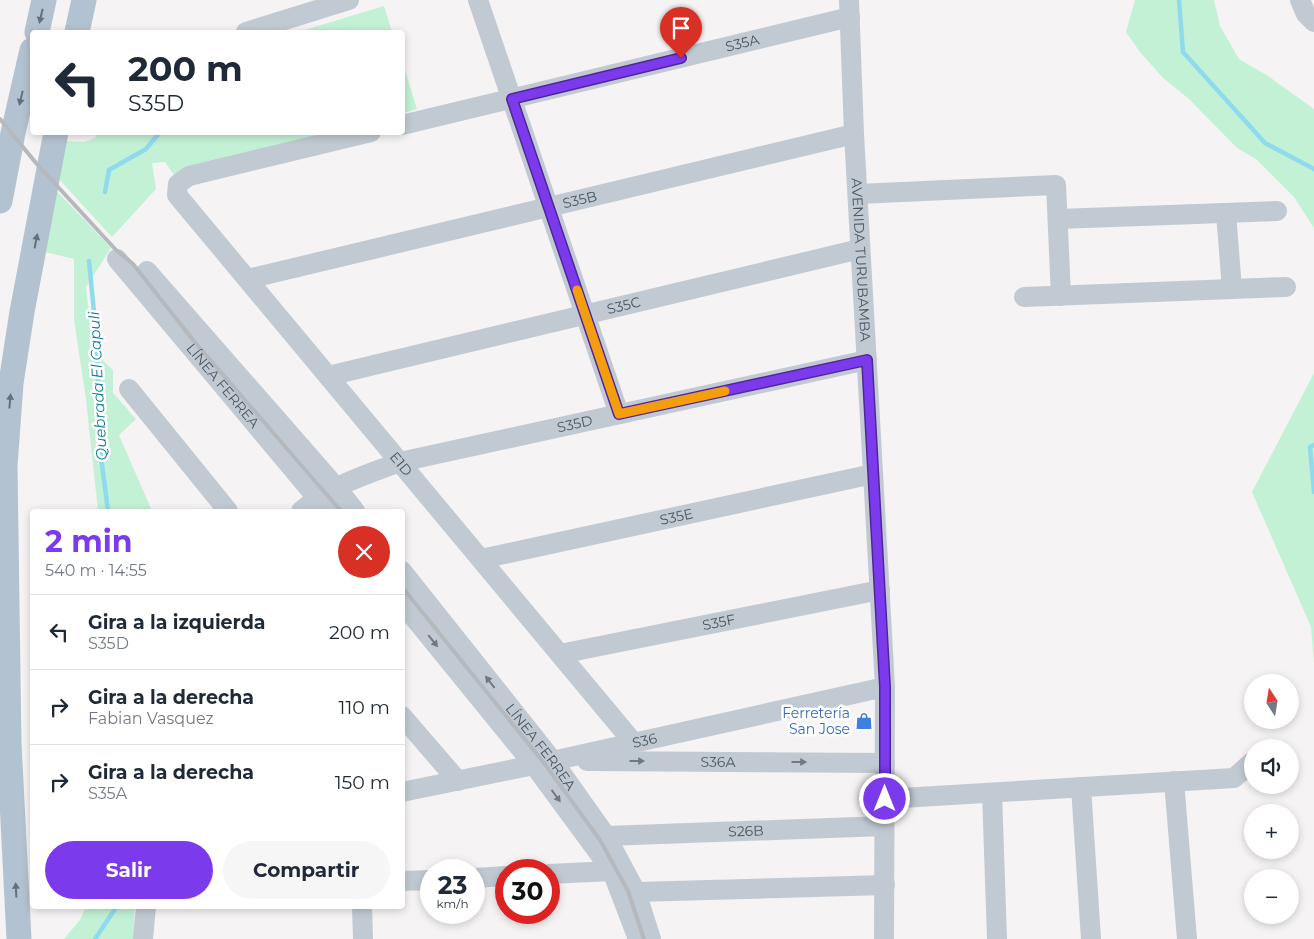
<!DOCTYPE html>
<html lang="es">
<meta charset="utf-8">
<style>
:root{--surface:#fff;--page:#f6f6f7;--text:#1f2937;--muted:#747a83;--line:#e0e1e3;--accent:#7c3aed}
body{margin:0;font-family:Montserrat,sans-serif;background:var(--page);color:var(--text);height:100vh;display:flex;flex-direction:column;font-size:19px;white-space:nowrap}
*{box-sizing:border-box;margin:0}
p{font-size:16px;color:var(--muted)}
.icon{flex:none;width:28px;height:28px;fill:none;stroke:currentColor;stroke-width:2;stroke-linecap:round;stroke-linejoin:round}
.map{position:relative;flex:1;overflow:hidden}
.panel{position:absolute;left:30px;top:509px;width:375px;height:400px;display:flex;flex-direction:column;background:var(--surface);border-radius:5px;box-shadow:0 2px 8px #0003}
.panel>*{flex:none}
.guide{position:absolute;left:30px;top:30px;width:375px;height:105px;border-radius:5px;box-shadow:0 2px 8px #0003;background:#fff;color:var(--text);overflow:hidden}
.needle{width:32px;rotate:348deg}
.fabs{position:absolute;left:1244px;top:674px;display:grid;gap:10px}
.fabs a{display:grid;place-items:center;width:55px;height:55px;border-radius:50%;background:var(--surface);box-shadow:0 2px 8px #0003;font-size:25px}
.speed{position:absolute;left:420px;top:859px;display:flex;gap:10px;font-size:25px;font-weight:700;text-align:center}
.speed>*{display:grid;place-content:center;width:65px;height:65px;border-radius:50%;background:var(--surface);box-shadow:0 2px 8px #0003;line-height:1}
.speed small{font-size:12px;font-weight:400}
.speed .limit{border:8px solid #d22;background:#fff;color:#111}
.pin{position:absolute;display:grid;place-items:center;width:42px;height:42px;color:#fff;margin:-51px -21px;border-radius:50% 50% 50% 0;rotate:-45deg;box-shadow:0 0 5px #0007}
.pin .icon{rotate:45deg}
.me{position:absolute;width:55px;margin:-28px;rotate:0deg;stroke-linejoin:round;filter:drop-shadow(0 0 4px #0008)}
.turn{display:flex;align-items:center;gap:18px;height:105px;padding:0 15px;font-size:22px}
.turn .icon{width:65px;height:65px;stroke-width:2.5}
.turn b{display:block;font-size:35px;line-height:42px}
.round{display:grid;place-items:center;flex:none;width:52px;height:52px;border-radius:26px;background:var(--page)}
.headline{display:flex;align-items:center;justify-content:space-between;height:85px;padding:0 15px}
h1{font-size:30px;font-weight:700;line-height:38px;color:var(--accent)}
.action{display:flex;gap:10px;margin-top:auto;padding:10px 15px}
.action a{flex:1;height:58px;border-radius:30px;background:var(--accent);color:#fff;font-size:20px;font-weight:700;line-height:58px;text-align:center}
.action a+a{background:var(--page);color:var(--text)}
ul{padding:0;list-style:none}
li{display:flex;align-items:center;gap:15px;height:75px;padding:0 15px;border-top:1px solid var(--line)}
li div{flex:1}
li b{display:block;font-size:19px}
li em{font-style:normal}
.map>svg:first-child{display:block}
.green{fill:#c3f1d5}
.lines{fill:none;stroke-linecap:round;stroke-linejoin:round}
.stream{stroke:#90daee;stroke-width:4.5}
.minor{stroke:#c1cad2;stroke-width:20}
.major{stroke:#b3c2d1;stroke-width:25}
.rail{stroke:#b5b8bd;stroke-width:4}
.oneway{fill:#64717d}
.oneway2{fill:#6e7983}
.route-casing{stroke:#51269a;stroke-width:12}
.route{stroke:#7c3aed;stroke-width:9}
.slow{stroke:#f59e0b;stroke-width:9}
.labels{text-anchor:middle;stroke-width:5;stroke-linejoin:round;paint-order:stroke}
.street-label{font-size:14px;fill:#4a5661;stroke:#fff}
.shop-label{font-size:14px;fill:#366cbe;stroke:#fff;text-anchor:end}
.water-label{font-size:15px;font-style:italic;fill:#0c7c9b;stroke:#fff}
</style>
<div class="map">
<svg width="1314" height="939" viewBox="0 0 1314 939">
<rect width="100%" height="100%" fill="#f5f3f3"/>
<g class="green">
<polygon points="1135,0 1214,0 1220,26 1239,59 1268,76 1314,109 1314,228 1294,197 1256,159 1237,148 1189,99 1163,78 1140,52 1126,32"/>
<polygon points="384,6 392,32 298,32"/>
<polygon points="403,64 417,109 403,113 402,113"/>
<polygon points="98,133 325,133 174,175 165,162 152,163 156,189 112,237 56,176 63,141 84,142 95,138"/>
<polygon points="52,186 111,248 86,287 93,351 113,370 113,393 136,419 119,435 152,511 98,511 86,399 74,320 74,259 41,251"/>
<polygon points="1314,373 1314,664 1311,627 1252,492"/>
<polygon points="86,906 134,906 135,939 64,939 80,920"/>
</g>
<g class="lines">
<g class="stream">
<polyline points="1179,0 1183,52 1265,143 1314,169"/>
<polyline points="105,192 109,170 146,149 160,132"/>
<polyline points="89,261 97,343 100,449 108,511"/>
<polyline points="1314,445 1310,447 1314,492"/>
<polyline points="95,939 117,906"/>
</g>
<g class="minor">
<polyline points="478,0 619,414"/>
<path id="s1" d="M849,0l5,134 31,553 -1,252"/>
<polyline points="1300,0 1306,14 1314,22"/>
<polyline points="246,32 349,0"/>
<path id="s2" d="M402,125l448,-108"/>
<path id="s3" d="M371,132l-182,44 -11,8 -1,11 456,547"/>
<polyline points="858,194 1056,185 1061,296"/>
<polyline points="1226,213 1232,289"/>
<polyline points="1058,219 1277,211"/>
<path id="s4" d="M117,259l211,252"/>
<polyline points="147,271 336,487 355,511"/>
<path id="s5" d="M248,279l606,-145"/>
<polyline points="1024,297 1286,287"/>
<path id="s6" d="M328,376l532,-127"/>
<polyline points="129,389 228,511"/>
<path id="s7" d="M301,511c31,-26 62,-35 99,-49l467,-102"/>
<path id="s8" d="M481,559l392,-85"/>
<path id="s9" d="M402,571l151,190 53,75 30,56 15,47"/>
<polyline points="402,603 534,765 612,871 638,939"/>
<path id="s10" d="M560,654l320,-64"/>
<polyline points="402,716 458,781"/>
<path id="s11" d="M587,761l298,2"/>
<polyline points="1174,781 1187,939"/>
<polyline points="1081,787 1091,939"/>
<path id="s12" d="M402,792l132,-27 351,-78"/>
<polyline points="992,793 997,939"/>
<polyline points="885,799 1234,778 1252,762"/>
<path id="s13" d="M606,836l278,-10"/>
<polyline points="549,874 612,871"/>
<polyline points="474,878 506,876"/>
<polyline points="402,881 431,880"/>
<polyline points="636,892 885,885"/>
<polyline points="362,906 363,939"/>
<polyline points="143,939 146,906"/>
</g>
<g class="major">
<polyline points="37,32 44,0"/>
<polyline points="77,32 84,0"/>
<polyline points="0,201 13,133 32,50"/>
<polyline points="19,939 9,743 5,466 11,383 22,312 56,132"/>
</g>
<g class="rail">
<polyline points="0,119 36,163 116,250 133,264 193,340 341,511"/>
<polyline points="402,587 544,763 600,840 628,891 644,939"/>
</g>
</g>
<defs><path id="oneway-solid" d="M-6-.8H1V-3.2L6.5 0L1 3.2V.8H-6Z" transform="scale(1.25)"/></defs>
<g class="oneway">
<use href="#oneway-solid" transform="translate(41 16) rotate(103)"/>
<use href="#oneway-solid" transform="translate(21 98) rotate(103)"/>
<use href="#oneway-solid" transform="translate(36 241) rotate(-79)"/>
<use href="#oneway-solid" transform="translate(10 401) rotate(-85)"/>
<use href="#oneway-solid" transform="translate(16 890) rotate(-93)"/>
</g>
<g class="oneway2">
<use href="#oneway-solid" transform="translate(433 641) rotate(51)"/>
<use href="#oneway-solid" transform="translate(490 682) rotate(-128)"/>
<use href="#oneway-solid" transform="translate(637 761)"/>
<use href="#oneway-solid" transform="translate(799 762)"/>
<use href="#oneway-solid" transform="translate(556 796) rotate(54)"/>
</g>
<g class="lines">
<g class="route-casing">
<polyline id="route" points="681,58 512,99 619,414 867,360 885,687 885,799"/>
</g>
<use href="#route" class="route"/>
<polyline class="slow" points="577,290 619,414 725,391"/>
</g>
<defs>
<g id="shop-bare" transform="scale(1.35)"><path d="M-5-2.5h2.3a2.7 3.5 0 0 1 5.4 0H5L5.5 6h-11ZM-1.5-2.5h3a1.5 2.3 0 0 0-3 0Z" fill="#3f7fe0" stroke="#fff" stroke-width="2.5" paint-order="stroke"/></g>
</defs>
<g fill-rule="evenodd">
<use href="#shop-bare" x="864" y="721"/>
</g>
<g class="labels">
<g class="street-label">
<text dy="5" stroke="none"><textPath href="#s2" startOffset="350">S35A</textPath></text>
<text dy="5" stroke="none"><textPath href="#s5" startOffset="341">S35B</textPath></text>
<text dy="5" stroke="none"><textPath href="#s1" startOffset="260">AVENIDA TURUBAMBA</textPath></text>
<text dy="5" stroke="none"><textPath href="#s6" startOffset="304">S35C</textPath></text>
<text dy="5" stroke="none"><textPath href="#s4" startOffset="165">LÍNEA FERREA</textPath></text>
<text dy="5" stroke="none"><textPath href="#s7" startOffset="290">S35D</textPath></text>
<text dy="5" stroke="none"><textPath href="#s3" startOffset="562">E1D</textPath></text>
<text dy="5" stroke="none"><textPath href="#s8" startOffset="200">S35E</textPath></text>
<text dy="5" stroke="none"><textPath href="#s10" startOffset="162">S35F</textPath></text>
<text dy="5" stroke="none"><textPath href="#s12" startOffset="248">S36</textPath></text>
<text dy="5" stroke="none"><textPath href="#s9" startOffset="224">LÍNEA FERREA</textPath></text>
<text dy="5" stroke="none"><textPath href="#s11" startOffset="131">S36A</textPath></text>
<text dy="5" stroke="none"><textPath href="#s13" startOffset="140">S26B</textPath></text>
</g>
<g class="shop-label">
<text x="850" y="718">Ferretería<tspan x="850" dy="16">San Jose</tspan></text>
</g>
<g class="water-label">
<text transform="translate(98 386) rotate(-93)" y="5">Quebrada El Capuli</text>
</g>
</g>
</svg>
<div class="fabs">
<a><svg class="needle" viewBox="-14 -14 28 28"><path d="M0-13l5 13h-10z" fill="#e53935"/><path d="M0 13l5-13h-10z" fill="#747a83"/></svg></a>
<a><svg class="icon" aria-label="sound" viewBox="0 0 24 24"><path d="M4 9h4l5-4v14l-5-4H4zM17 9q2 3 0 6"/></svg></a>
<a>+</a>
<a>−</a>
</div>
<div class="speed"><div>23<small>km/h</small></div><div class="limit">30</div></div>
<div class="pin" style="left:681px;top:58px;background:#d93025"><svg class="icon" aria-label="arrive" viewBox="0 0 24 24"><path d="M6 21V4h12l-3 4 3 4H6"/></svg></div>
<svg class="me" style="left:885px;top:799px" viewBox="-20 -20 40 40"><circle r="17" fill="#7c3aed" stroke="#fff" stroke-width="3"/><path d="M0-11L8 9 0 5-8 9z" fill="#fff"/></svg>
<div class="guide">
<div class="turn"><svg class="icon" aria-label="left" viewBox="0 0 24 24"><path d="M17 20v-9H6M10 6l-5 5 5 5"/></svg><div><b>200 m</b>S35D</div></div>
</div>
<section class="panel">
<div class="headline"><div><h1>2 min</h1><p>540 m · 14:55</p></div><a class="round" style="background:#d93025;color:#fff"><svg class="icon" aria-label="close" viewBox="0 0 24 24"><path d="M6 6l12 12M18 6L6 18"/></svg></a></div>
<ul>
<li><svg class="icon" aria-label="left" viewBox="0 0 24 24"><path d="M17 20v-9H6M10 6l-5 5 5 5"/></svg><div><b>Gira a la izquierda</b><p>S35D</p></div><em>200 m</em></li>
<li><svg class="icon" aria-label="right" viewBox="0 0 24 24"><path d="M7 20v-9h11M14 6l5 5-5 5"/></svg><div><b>Gira a la derecha</b><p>Fabian Vasquez</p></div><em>110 m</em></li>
<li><svg class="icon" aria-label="right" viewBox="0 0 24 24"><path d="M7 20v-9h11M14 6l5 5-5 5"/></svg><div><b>Gira a la derecha</b><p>S35A</p></div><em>150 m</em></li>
</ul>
<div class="action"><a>Salir</a><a>Compartir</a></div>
</section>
</div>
